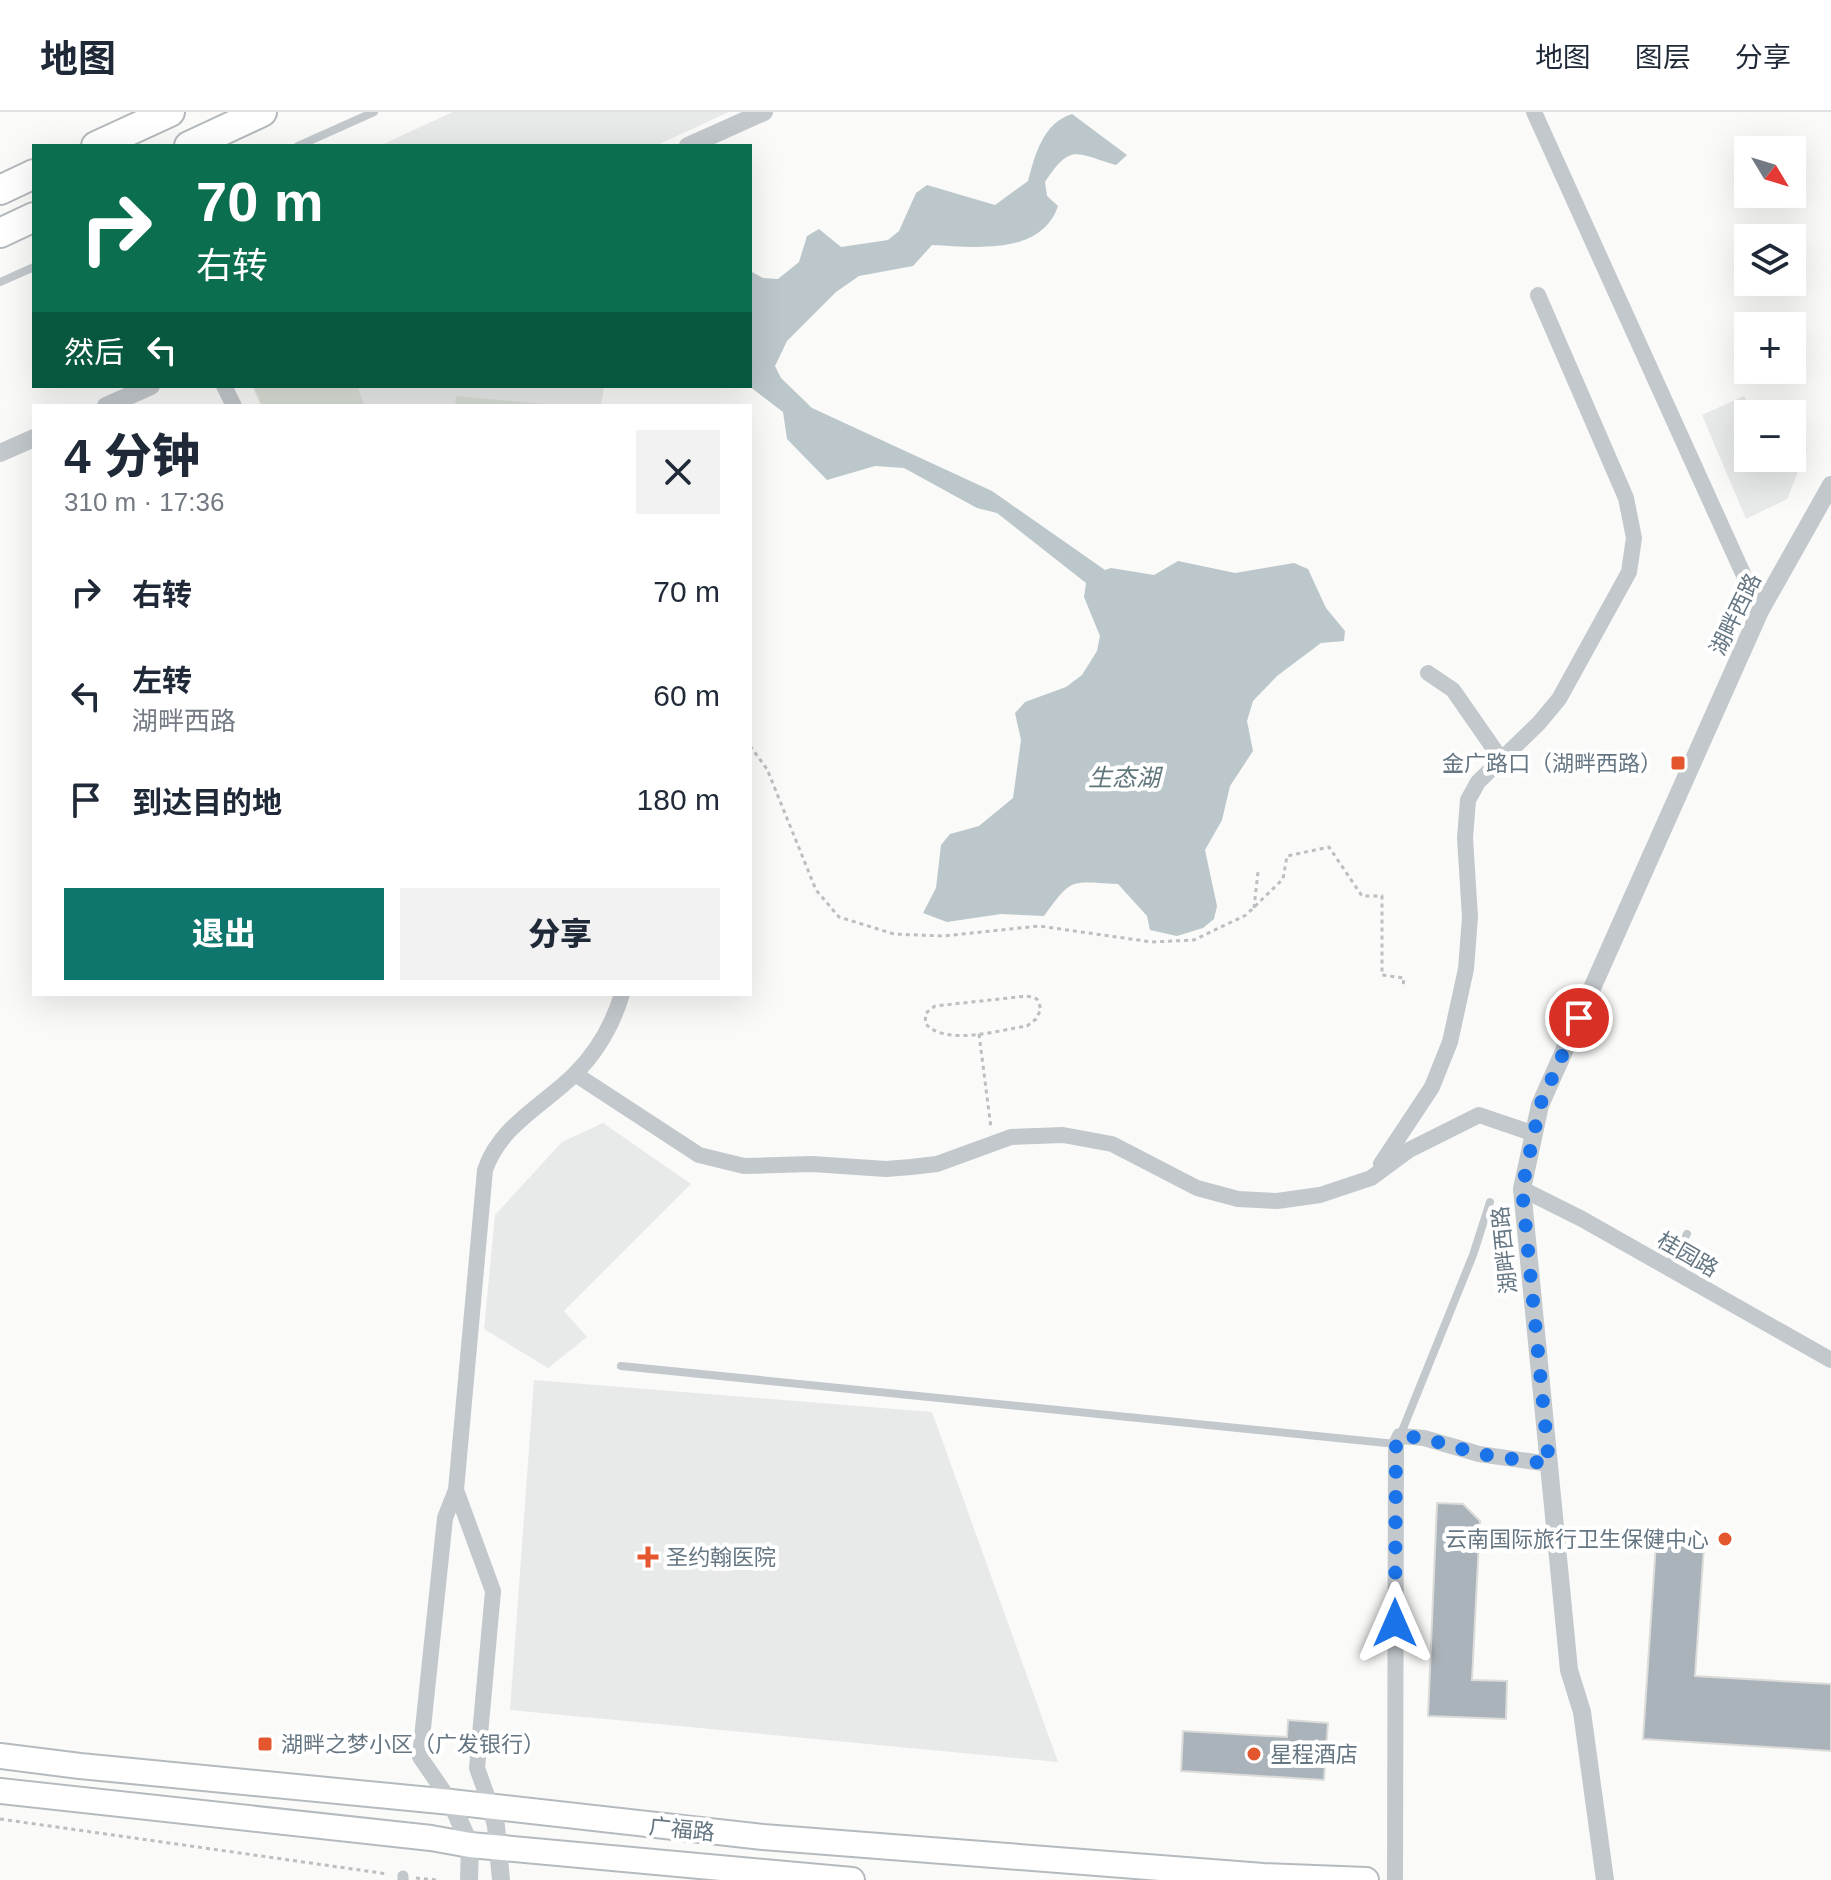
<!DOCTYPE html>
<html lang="zh">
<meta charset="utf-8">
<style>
:root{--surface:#fff;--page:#f2f2f3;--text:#1f2937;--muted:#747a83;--line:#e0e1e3;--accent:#0f766e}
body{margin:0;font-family:Helvetica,"Noto Sans SC",sans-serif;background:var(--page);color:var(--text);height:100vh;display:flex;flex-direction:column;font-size:30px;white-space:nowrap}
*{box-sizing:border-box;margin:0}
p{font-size:26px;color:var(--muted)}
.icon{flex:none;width:44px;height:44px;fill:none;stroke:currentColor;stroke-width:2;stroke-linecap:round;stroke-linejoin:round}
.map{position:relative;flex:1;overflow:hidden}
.side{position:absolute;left:32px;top:292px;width:720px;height:592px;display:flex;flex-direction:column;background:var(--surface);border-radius:0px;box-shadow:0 8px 32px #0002}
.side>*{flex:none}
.guide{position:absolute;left:32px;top:32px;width:720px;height:244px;border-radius:0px;box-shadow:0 8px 32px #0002;background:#0b6e4f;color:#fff;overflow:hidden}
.needle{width:52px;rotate:128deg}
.buttons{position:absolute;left:1734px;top:24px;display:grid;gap:16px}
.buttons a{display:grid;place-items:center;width:72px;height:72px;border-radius:0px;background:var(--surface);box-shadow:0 8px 32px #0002;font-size:40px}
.pin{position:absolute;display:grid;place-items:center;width:68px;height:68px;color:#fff;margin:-34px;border:4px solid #fff;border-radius:50%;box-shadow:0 2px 8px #0007}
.me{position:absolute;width:88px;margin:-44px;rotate:0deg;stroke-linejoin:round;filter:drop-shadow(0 0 6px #0008)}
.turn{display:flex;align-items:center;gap:28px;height:168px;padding:0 32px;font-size:36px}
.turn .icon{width:104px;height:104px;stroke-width:2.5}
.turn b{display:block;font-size:56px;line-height:68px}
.then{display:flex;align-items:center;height:76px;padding:0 32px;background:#0003;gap:16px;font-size:30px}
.round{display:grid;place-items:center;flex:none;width:84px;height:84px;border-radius:0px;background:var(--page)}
.headline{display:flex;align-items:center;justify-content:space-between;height:136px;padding:0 32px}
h1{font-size:48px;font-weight:800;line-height:60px}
.action{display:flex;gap:16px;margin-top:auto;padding:16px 32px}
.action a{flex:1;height:92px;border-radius:0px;background:var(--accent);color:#fff;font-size:32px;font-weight:800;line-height:92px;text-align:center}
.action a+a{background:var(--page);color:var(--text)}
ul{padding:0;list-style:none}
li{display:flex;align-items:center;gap:24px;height:104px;padding:0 32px}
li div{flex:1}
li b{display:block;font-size:30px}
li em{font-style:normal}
header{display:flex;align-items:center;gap:48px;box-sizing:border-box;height:112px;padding:0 40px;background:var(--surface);border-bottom:2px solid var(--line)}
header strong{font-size:38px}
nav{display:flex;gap:44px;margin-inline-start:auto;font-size:28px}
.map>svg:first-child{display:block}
.built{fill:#e8e9e9}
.green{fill:#dadfd7}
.water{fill:#bbc7cb}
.building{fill:#aab3b9;stroke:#dcdcda;stroke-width:2}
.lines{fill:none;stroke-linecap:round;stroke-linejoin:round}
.primary-casing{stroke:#b5babe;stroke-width:28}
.motorway-casing{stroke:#b4b9bd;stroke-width:32}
.path{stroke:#bbbfc2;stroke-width:3;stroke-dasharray:4 4;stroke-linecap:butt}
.service{stroke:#c3c8cc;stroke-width:8}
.pedestrian{stroke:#c3c8cc;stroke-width:11}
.minor{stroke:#c3c8cc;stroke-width:16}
.tertiary{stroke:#c3c8cc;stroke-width:18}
.primary{stroke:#fff;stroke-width:24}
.motorway{stroke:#fff;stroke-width:28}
.route{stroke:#1a73e8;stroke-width:14;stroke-dasharray:0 25.2}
.poi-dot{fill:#e4572e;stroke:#fff;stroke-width:3}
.labels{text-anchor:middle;stroke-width:8;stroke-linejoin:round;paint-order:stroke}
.street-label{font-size:22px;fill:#657683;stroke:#fff}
.poi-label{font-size:22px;fill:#657683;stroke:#fff;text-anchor:start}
.water-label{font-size:24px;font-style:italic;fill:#60757c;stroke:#fff}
</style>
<header>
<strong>地图</strong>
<nav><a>地图</a><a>图层</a><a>分享</a></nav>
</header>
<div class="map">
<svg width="1831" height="1768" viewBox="0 0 1831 1768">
<rect width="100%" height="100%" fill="#fafaf8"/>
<g class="built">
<polygon points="453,0 729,0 655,34 379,34"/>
<polygon points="252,274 604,274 601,294 261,294"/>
<polygon points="1744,284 1753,302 1748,302 1748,346 1792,346 1792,334 1807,337 1787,387 1746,407 1702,303"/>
<polygon points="603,1011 691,1072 564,1199 587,1225 548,1256 484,1217 495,1103 562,1030"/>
<polygon points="534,1268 932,1300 1058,1650 510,1598"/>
</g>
<g class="green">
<polygon points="254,274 357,274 365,294 262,294"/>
<polygon points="456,284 553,293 455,294"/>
</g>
<path class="water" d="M1072,2l55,41 -11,10c-41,-12 -45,-22 -71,17l2,14 11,10c-17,50 -83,41 -126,39l-19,21 -54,10 -23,16 -49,49 -12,25 6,12 31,30 180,83 113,79 6,-2 43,7 24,-14 57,12 59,-10 14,6 18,39 19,23 -1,10 -23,2 -44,33 -24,25 -6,20 6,30 -23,35 -8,34 -17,30 12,56 -3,13 -11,9 -26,8 -27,-6 -3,-14 -29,-32c-48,-2 -45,-8 -74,32l-43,-2 -54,8 -24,-9 13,-25 5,-43 9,-11 29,-8 34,-28 8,-58 -6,-27 10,-11 41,-15 16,-12 15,-24 3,-15 -16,-39 2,-14 -89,-70 -20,-5 -73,-40 -29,-2 -48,14 -40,-41 -4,-27 -34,-26 1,-115 13,7 15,1 21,-17 8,-26 12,-7 22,18 47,-7 11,-9 17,-38 11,-8 68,20 33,-24c7,-26 15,-58 44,-67z"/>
<g class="building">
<polygon points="1437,1391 1463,1392 1480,1409 1472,1568 1507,1569 1506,1607 1428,1604"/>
<polygon points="1656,1431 1704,1434 1695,1564 1831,1572 1831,1639 1643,1627"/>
<polygon points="1288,1608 1328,1611 1324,1668 1181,1659 1183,1619 1287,1625"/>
</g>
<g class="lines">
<g class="primary-casing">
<g id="primary">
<polyline points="0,1644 80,1654 451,1690 763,1725 1263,1764 1366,1768"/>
<polyline points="0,1679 431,1726 470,1733 852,1768"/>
</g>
</g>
<g class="motorway-casing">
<g id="motorway">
<polyline points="96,34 170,0"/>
<polyline points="189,34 262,0"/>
<polyline points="0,78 34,62"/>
<polyline points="0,121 34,105"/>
</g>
</g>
<g class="path">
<polyline points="750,634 767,657 816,778 839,805 894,822 943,824 1039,814 1152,830 1194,828 1246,803 1283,767 1287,744 1329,735 1362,784 1382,784 1382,863 1404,866 1403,874"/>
<polyline points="1254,796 1258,760"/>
<path d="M1027,884l10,3 4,10 -5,10 -9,7c-28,4 -82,21 -102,-3l1,-10 9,-7z"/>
<polyline points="979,922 991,1016"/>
<polyline points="0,1707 388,1762"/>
<polyline points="416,1766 436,1768"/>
</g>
<g class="service">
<polyline points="298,34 374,0"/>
<polyline points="0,170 34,155"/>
<polyline points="1667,1155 1687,1122"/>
<polyline points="621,1254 1396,1332"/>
<polyline points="1400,1324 1473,1143 1490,1090"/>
</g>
<polyline class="pedestrian" points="403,1764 403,1768"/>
<g class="minor">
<polyline points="1534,0 1760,499"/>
<polyline points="224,274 234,294"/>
<polyline points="1428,561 1453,578 1501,647"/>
<polyline points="575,962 699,1043 744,1054 812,1052 886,1057 911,1055 937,1052 1011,1025 1063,1023 1112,1032 1197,1076 1238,1087 1277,1089 1320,1083 1371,1066 1409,1038 1479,1003 1532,1021"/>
<polyline points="1381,1052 1432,975 1450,930 1466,857 1470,805 1465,726 1468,688 1478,670 1539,611 1559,587 1629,460 1634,426 1626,386 1538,183"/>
<polyline points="1522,1077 1582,1107 1831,1248"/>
<polyline points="456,1378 493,1479 477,1656 491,1695"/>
<path d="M451,1690l-31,-45 25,-239 11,-28 29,-320c15,-44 57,-64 89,-95 22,-22 39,-51 48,-81"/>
<polyline points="1395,1768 1396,1332 1400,1324 1424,1326 1479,1342 1549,1352"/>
</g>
<g class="tertiary">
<polyline points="688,34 764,0"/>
<polyline points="106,294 151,274"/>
<polyline points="0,341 34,326"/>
<polyline points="451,1690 470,1733 469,1768"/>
<polyline points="491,1695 496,1714 501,1768"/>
<polyline points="1605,1768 1582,1600 1569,1558 1522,1077 1540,993 1760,499 1831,373"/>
</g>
<use href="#primary" class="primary"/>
<use href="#motorway" class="motorway"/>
</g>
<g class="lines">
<polyline class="route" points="1395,1511 1396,1332 1400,1324 1424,1326 1479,1342 1549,1352 1522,1077 1540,993 1579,906"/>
</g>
<g class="poi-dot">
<rect x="1670" y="643" width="16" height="16" rx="4"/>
<circle cx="1725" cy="1427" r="8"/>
<path d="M644 1433h8v8h8v8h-8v8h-8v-8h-8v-8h8z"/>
<rect x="257" y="1624" width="16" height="16" rx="4"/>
<circle cx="1254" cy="1642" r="8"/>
</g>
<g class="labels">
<g class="street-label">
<text transform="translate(1735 502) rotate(-64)" y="8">湖畔西路</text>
<text transform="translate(1504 1138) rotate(-96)" y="8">湖畔西路</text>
<text transform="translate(1688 1142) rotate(30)" y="8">桂园路</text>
<text transform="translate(682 1717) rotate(6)" y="8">广福路</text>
</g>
<g class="poi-label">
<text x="1662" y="659" text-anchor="end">金广路口（湖畔西路）</text>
<text x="1709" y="1435" text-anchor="end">云南国际旅行卫生保健中心</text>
<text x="666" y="1453">圣约翰医院</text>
<text x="281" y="1640">湖畔之梦小区（广发银行）</text>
<text x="1270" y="1650">星程酒店</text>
</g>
<g class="water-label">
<text x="1124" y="674">生态湖</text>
</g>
</g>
</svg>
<div class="buttons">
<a><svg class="needle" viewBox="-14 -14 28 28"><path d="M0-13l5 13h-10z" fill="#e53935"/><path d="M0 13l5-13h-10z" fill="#747a83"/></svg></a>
<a><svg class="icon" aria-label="layers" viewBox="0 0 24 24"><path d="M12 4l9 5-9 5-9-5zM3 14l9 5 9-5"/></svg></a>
<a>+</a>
<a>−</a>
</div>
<div class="pin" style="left:1579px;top:906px;background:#d93025"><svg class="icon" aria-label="arrive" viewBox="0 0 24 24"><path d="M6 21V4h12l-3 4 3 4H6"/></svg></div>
<svg class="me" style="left:1395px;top:1511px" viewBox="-20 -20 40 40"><path d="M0-17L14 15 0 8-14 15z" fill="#1a73e8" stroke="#fff" stroke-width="4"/></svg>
<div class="guide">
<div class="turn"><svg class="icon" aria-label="right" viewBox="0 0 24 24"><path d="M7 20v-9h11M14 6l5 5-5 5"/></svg><div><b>70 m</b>右转</div></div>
<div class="then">然后<svg class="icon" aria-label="left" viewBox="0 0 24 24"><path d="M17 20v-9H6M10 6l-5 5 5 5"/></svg></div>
</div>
<section class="side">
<div class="headline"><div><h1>4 分钟</h1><p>310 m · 17:36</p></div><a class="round"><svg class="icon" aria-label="close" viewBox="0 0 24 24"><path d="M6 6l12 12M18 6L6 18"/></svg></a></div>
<ul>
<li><svg class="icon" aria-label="right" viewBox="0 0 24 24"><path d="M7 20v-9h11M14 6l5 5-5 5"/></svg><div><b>右转</b></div><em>70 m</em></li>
<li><svg class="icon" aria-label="left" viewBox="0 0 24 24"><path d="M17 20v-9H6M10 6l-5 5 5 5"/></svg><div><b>左转</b><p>湖畔西路</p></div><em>60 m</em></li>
<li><svg class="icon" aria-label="arrive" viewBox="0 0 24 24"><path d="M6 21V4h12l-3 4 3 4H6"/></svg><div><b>到达目的地</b></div><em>180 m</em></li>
</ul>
<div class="action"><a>退出</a><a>分享</a></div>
</section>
</div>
